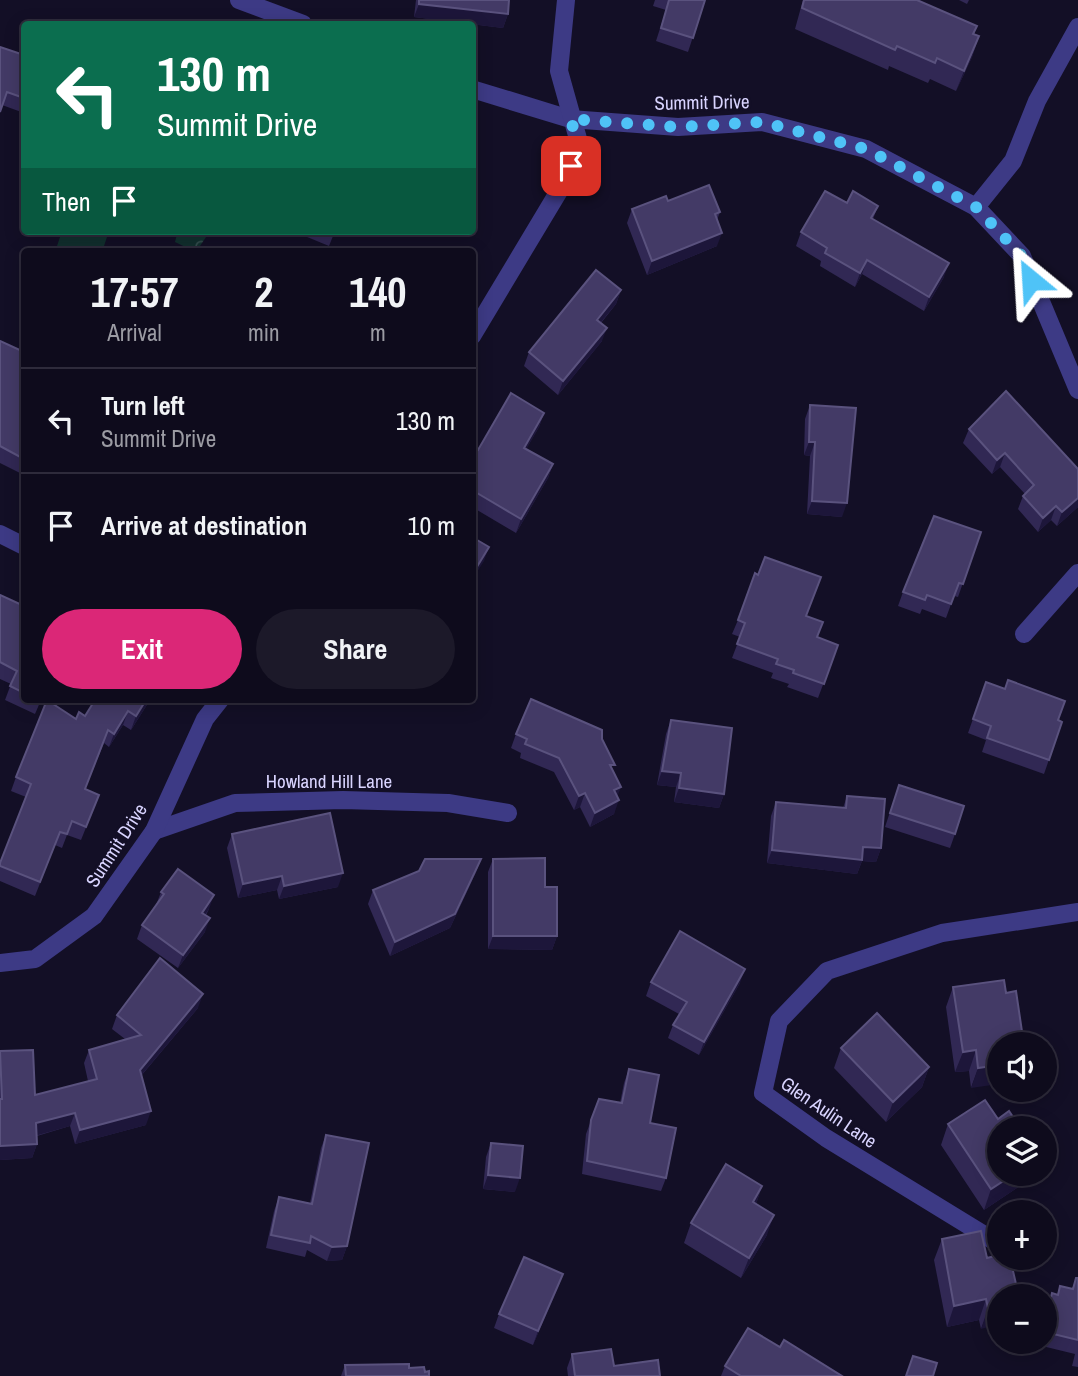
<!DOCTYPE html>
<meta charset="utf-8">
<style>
:root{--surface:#0e0b1c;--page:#1c1929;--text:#f1f3f6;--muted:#9b9ba3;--line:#2e2b3b;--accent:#db2777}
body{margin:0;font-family:"Archivo Narrow",sans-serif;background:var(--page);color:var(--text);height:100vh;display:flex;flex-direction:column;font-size:26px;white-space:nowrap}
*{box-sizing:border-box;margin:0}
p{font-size:23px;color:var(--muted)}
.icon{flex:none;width:38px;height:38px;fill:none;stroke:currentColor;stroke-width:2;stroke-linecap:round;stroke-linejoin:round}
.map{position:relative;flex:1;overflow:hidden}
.details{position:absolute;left:21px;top:248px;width:455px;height:455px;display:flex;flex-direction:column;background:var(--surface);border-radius:7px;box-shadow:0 4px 18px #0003,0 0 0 2px var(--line)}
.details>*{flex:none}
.banner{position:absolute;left:21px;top:21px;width:455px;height:214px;border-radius:7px;box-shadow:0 4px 18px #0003,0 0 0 2px var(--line);background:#0b6e4f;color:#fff;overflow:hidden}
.tools{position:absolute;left:987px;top:1032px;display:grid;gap:14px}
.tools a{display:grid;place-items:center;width:70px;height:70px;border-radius:50%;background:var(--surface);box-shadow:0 4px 18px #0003,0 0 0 2px var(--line);font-size:35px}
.pin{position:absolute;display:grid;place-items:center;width:60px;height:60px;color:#fff;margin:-30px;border-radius:14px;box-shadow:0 4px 10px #0006}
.me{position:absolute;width:77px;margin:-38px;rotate:333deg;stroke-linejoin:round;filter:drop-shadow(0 0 5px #0008)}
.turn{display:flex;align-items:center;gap:24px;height:147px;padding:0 21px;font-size:32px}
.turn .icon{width:91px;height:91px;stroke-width:2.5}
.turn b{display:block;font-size:49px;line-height:60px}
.then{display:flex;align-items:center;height:66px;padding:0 21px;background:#0003;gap:14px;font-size:26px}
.eta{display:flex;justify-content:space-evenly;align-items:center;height:119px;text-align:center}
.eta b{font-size:42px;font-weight:800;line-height:49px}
.action{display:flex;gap:14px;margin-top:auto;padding:14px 21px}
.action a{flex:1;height:80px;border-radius:42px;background:var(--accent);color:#fff;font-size:28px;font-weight:800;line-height:80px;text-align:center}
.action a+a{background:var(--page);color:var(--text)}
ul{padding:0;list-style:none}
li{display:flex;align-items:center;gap:21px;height:105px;padding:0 21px;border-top:2px solid var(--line)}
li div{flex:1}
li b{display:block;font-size:26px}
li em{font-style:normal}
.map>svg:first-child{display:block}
.grass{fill:#12302f}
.park{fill:url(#park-crowns)}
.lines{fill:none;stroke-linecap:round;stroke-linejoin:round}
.minor{stroke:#3d3a85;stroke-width:18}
.wall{fill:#312854}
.shaded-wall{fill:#1d163a}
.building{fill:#433a66;stroke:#5a527e;stroke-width:2}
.route{stroke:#4fc3f7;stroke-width:12;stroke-dasharray:0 21.6}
.labels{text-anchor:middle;stroke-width:5;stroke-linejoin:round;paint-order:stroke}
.street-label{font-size:19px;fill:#d9d4ff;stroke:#130f26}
</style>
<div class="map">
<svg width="1078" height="1376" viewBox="0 0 1078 1376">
<defs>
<pattern id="park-crowns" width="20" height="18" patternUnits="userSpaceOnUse" patternTransform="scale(1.75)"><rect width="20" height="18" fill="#12302f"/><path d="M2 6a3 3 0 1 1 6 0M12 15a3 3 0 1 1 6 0" fill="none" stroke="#344d4e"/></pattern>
</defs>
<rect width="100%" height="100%" fill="#130f26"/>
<polygon class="grass" points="62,231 109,231 102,252 55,252"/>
<polygon class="park" points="178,231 210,231 196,252 175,242"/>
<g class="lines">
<g class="minor">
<polyline points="239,0 303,24"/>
<polyline points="472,89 570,119 678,127 762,122 866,149 976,207 1022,256 1078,390"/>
<polyline points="976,207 1013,161 1037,101 1078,27"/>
<polyline points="472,336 562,186 580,146 559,71 566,0"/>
<polyline points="0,534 24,546"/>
<polyline points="1024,634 1078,573"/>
<polyline points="154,831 235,803 343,800 448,803 508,813"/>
<polyline points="0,963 35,959 94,916 154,831 205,719 220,700"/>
<polyline points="999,1244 826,1138 763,1093 779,1021 827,971 942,933 1078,912"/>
</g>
</g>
<g class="wall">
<polygon points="416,0 509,0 508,14 503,28 414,17"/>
<polygon points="655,0 705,0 688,52 656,41 666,10 653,6"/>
<polygon points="803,0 917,0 977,26 974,34 979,36 972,57 956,91 930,79 928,83 889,66 888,70 795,29"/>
<polygon points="959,0 969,0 967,4"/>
<polygon points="0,47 24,55 24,113 2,105"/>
<polygon points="668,201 720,212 717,220 717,246 647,275 627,223 632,209"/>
<polygon points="847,203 878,206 873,219 944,277 924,311 862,274 855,287 820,266 821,261 796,246 801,232"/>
<polygon points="295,231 335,231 329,246 295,232"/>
<polygon points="621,290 616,304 601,323 602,341 558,395 524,366 529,352"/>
<polygon points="0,341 24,352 24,475 0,463"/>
<polygon points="1006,391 1078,507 1057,526 1051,520 1038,532 1018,509 1023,496 1025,494 1000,467 992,474 963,443 969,429"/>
<polygon points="810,405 842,517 807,514 810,456 804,455 805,419"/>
<polygon points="544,413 539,427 526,449 553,464 548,478 516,533 472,507 472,447 478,450"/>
<polygon points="981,532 958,597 954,596 946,618 922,609 920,614 898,606 903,592"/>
<polygon points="0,595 24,606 24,700 41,700 35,714 5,700 11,684 0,679"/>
<polygon points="806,616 817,637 838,645 818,698 787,687 789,684 771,678 773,673 732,658 740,637 732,634 738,620"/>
<polygon points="986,682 1062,722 1044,774 982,752 986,740 968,733"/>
<polygon points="150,700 131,730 123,725 109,747 104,743 85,789 99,795 81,840 67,835 62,848 55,845 35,896 0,881 0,863 26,797 11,791 16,777 76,719 85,716"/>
<polygon points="671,720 724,794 719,808 674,802 676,787 657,785 666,734"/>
<polygon points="516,734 602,739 613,772 617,796 614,814 590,827 580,807 574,810 554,772 520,758 521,753 511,748"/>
<polygon points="899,785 955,834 950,848 885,827"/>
<polygon points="847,796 881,848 876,862 862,861 857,874 767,863 771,816 776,802 843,808"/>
<polygon points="232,834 338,887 279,899 277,890 238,898 227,848"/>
<polygon points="481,859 476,872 450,928 390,956 368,904 373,890"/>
<polygon points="493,859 545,887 557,936 552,950 488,949 488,872"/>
<polygon points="161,892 209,909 206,915 205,932 178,968 137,939 142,925 156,905"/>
<polygon points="651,982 740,983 699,1055 668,1038 673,1025 679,1014 646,996"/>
<polygon points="953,987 1006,993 971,1088 969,1071 955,1072 946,1007"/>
<polygon points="198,1008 141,1076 146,1125 75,1144 70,1126 37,1136 37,1144 32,1158 0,1160 0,1051 35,1095 88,1081 84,1063 89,1050 125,1039 112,1029 117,1015"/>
<polygon points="841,1048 929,1067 922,1087 886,1122 834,1068"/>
<polygon points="629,1069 650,1123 666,1178 661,1191 582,1174 586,1134 599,1099 620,1103 624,1083"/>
<polygon points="948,1124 999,1174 1033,1174 1032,1178 984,1210 941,1145"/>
<polygon points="326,1135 347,1246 342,1260 327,1261 307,1250 305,1257 266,1248 274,1211 279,1197 310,1203 321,1148"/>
<polygon points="491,1143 515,1192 483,1189 486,1157"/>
<polygon points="762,1186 756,1204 767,1235 741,1278 684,1243 691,1223"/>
<polygon points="942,1239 987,1258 1010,1258 981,1329 979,1320 947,1327 934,1260"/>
<polygon points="563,1274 533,1345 494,1328 499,1314"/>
<polygon points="1076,1278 1078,1278 1078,1367 1072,1366 1075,1354 1038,1345 1038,1342 1045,1342 1045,1316 1052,1293 1057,1295 1060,1286 1072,1289"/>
<polygon points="780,1347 842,1376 721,1376 725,1366"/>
<polygon points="572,1354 614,1366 660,1376 568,1376 567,1368"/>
<polygon points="345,1365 409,1368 425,1372 429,1376 341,1376"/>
</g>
<g class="shaded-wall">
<polygon points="419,4 508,14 503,28 414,17"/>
<polygon points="979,36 972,57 956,91 964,71"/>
<polygon points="722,233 717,246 647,275 652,261"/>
<polygon points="867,260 862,274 855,287 860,273"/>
<polygon points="949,263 944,277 924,311 929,297"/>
<polygon points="621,290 616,304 592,333 597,320"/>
<polygon points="607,328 602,341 558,395 563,381"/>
<polygon points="544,413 539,427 519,462 524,448"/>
<polygon points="809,442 815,442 810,456 804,455"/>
<polygon points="1005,453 1000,467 992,474 997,460"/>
<polygon points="553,464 548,478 516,533 521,519"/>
<polygon points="1078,498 1078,507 1057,526 1062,512"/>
<polygon points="812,501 847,503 842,517 807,514"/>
<polygon points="1056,506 1051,520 1038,532 1043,518"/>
<polygon points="489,547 484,561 472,580 472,575"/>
<polygon points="146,700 150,700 131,730 136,716"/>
<polygon points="128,711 123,725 109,747 114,734"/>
<polygon points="662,771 681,773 676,787 657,785"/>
<polygon points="621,787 616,800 614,790"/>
<polygon points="679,788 724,794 719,808 674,802"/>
<polygon points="585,793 580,807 574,810 579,796"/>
<polygon points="619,800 614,814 590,827 595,813"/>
<polygon points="863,847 881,848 876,862 862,861 857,874 767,863 772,850"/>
<polygon points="481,859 476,872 450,928 390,956 395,942"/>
<polygon points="343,873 338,887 279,899 284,886"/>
<polygon points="282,876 277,890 238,898 243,884"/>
<polygon points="214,895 209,909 197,926 202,913"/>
<polygon points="210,918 205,932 178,968 183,955"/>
<polygon points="493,936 557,936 552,950 488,949"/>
<polygon points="745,969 740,983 699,1055 704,1042"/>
<polygon points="203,994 198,1008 134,1084 140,1070"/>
<polygon points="976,1050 969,1071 955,1072 963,1052"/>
<polygon points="999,1065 999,1084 971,1088 978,1068"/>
<polygon points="929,1067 922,1087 886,1122 893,1102"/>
<polygon points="151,1111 146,1125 75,1144 80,1130"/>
<polygon points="75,1113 70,1126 31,1137 36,1123"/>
<polygon points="37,1144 32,1158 0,1160 0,1146"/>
<polygon points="1014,1174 1033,1174 1032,1178 984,1210 991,1189"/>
<polygon points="488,1175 520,1178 515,1192 483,1189"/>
<polygon points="762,1186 755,1207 753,1202"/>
<polygon points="774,1215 767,1235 741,1278 749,1258"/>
<polygon points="347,1246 342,1260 327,1261 332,1247"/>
<polygon points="563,1274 558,1288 533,1345 538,1331"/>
<polygon points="986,1299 979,1320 947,1327 954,1306"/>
<polygon points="999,1306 999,1324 981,1329 988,1308"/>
</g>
<g class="building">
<polygon points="419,0 509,0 508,14 419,4"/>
<polygon points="669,0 705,0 693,38 661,28"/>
<polygon points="804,0 917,0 977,26 973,34 979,36 964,71 937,58 935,63 897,46 895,50 802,8"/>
<polygon points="0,47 24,55 24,98 7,92 0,112"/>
<polygon points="709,185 720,212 715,214 722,233 652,261 632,209 666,196 668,201"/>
<polygon points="825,191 847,203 853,191 878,206 871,218 949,263 929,297 867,260 860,273 825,253 827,248 801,232"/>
<polygon points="596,270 621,290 597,320 607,328 563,381 529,352"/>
<polygon points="0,341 24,352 24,459 0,446"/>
<polygon points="1006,391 1078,469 1078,498 1062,512 1056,506 1043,518 1023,496 1034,485 1005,453 997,460 969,429"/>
<polygon points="511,393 544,413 524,448 553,464 521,519 472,490 472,447 478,450"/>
<polygon points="810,405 856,408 847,503 812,501 815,442 809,442"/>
<polygon points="934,516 981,532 963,584 959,583 951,604 927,595 925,600 903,592"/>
<polygon points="472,537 489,547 472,575"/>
<polygon points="765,557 821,577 806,616 823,622 817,637 838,645 824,684 793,673 794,670 776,664 778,659 737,644 745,623 738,620 755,573 758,575"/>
<polygon points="0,595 24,606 24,693 10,686 17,671 0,662"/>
<polygon points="1008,680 1065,701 1058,720 1062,722 1049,760 987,738 991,726 973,719 986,682 1005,689"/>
<polygon points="531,699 602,730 602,739 615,765 610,765 621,787 614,790 619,800 595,813 585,793 579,796 559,758 525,744 527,739 516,734"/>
<polygon points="47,700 76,719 79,712 85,716 95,700 146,700 136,716 128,711 114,734 108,730 85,789 99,795 86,827 72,821 67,834 60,832 40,882 0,866 0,863 31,784 16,777"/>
<polygon points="671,720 732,728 724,794 679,788 681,773 662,771"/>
<polygon points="899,785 964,806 955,834 890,813"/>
<polygon points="847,796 885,799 881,848 863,847 862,860 772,850 776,802 846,808"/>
<polygon points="330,813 343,873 284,886 282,876 243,884 232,834"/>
<polygon points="545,858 545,887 557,887 557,936 493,936 493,859"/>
<polygon points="425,859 481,859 455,914 395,942 373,890 419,871"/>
<polygon points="178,869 214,895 202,913 210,918 183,955 142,925 164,894 161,892"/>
<polygon points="680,931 745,969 704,1042 673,1025 687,1002 651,982"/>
<polygon points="160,958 203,994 140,1070 151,1111 80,1130 75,1113 36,1123 37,1144 0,1146 0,1099 2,1099 0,1051 33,1050 35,1095 97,1079 89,1050 141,1035 117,1015"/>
<polygon points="1004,980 1006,993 1016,991 1024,1045 999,1045 999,1065 978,1068 976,1050 963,1052 953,987"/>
<polygon points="877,1013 929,1067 893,1102 841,1048"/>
<polygon points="629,1069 659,1075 650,1123 676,1128 666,1178 587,1161 591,1120 599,1099 622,1103"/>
<polygon points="985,1100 998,1119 1009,1111 1021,1129 999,1129 999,1174 1014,1174 991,1189 948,1124"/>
<polygon points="326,1135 369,1143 347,1246 332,1247 311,1236 310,1243 271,1235 279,1197 312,1204"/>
<polygon points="491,1143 523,1146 520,1178 488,1175"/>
<polygon points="726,1164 762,1186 753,1202 774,1215 749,1258 691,1223"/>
<polygon points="981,1231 987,1258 999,1255 999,1258 1010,1258 1019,1297 999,1297 999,1306 988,1308 986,1299 954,1306 942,1239"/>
<polygon points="524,1257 563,1274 538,1331 499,1314"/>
<polygon points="1076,1278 1078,1278 1078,1340 1045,1332 1045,1323 1052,1293 1058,1295 1060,1286 1073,1289"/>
<polygon points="748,1328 780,1347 784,1340 842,1376 741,1376 725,1366"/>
<polygon points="611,1349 614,1366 658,1360 660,1376 575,1376 572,1354"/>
<polygon points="913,1356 937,1363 933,1376 906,1376"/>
<polygon points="409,1364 409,1368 424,1367 425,1372 429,1371 429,1376 346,1376 345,1365"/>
</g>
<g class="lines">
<polyline class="route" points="571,166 580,146 570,119 678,127 762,122 866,149 976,207 1022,256 1031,280"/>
</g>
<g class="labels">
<g class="street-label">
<text transform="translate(702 102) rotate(-1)" y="7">Summit Drive</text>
<text x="329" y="788">Howland Hill Lane</text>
<text transform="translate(116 845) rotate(-57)" y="7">Summit Drive</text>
<text transform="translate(829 1112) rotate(34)" y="7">Glen Aulin Lane</text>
</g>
</g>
</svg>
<div class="tools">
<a><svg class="icon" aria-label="sound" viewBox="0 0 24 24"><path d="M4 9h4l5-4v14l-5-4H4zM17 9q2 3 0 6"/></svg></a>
<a><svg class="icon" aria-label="layers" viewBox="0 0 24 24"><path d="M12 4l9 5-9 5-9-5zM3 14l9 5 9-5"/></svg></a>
<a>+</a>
<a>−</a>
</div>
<div class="pin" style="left:571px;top:166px;background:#d93025"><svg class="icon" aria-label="arrive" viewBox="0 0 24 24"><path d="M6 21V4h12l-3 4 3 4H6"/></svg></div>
<svg class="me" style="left:1031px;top:280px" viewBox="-20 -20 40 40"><path d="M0-17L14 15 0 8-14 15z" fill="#4fc3f7" stroke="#fff" stroke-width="4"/></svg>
<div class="banner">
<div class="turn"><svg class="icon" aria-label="left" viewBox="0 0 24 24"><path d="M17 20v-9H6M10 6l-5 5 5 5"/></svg><div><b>130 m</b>Summit Drive</div></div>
<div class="then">Then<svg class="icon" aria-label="arrive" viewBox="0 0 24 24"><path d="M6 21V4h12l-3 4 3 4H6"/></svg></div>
</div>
<section class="details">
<div class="eta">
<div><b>17:57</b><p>Arrival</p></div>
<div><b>2</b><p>min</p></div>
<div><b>140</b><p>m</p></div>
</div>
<ul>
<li><svg class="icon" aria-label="left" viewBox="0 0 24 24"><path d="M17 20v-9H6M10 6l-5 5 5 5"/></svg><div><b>Turn left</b><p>Summit Drive</p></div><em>130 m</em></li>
<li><svg class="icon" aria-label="arrive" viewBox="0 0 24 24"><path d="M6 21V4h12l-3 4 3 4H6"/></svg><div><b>Arrive at destination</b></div><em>10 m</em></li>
</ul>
<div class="action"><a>Exit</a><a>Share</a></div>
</section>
</div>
